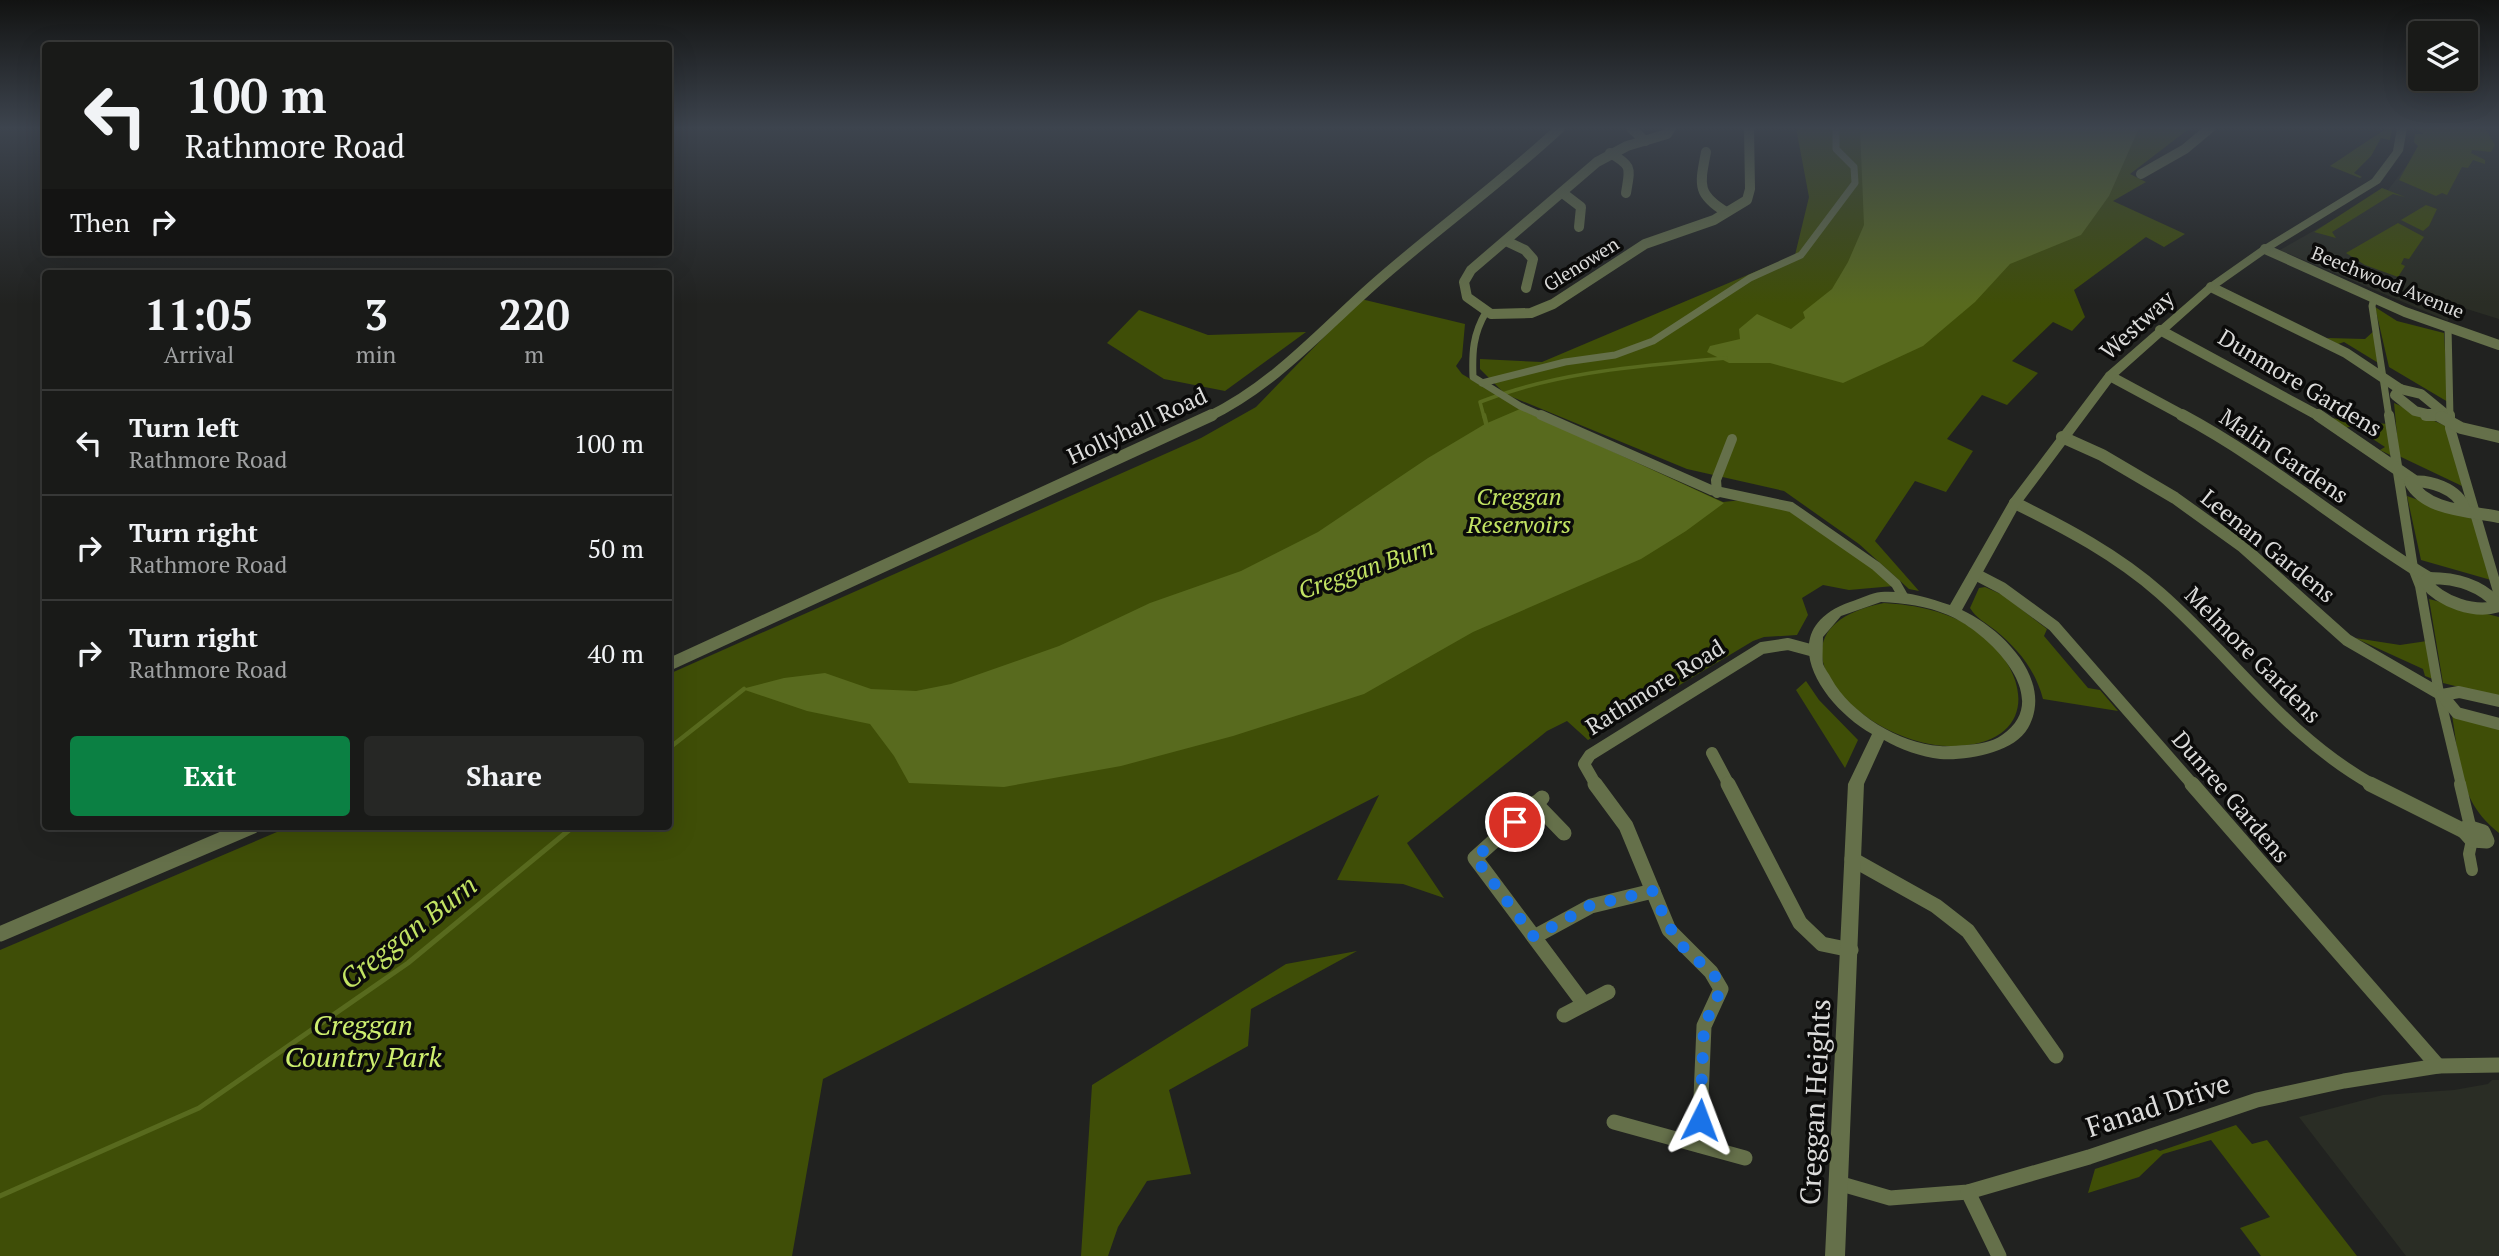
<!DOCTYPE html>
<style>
:root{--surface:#191a18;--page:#262725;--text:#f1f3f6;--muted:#9fa1a2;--line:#373837;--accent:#0b8043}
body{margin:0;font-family:"PT Serif",serif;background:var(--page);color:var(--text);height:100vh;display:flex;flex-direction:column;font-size:26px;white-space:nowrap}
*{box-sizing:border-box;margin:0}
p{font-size:23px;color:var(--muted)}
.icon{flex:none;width:38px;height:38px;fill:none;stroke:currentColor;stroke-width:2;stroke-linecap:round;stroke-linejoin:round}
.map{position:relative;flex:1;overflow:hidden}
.side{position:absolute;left:42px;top:270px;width:630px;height:560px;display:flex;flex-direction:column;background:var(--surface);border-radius:7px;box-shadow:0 7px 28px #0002,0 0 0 2px var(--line)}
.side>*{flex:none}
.guide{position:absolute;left:42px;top:42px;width:630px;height:214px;border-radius:7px;box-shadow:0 7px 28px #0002,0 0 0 2px var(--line);background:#191a18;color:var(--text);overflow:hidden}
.buttons{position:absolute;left:2408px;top:21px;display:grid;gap:14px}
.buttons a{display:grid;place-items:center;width:70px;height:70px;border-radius:7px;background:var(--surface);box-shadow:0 7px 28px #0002,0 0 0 2px var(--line);font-size:35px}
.pin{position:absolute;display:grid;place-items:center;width:60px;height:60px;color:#fff;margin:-30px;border:4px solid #fff;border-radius:50%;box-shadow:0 2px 7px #0007}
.me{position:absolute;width:77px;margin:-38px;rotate:3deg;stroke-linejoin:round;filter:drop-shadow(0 0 5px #0008)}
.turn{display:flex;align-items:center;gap:24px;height:147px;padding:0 28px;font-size:32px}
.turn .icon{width:91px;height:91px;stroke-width:2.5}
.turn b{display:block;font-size:49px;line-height:60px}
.then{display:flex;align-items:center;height:66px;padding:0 28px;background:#0003;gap:14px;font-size:26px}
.eta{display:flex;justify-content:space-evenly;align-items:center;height:119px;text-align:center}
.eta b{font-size:42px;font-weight:700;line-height:49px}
.action{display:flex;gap:14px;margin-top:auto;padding:14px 28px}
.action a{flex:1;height:80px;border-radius:7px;background:var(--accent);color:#fff;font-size:28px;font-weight:700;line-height:80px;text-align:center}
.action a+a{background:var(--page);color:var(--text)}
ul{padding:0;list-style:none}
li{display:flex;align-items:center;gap:21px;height:105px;padding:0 28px;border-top:2px solid var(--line)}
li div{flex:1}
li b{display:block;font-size:26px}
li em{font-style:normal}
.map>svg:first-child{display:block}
.built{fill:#2a2d25}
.green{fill:#3f4e07}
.water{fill:#586a1e}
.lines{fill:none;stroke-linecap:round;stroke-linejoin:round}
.stream-far2{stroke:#586a1e;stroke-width:3.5}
.stream-far1{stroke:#586a1e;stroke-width:4.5}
.stream{stroke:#586a1e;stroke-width:5}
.pedestrian-far2{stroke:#65704a;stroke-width:7}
.pedestrian-far1{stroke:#65704a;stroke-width:10}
.pedestrian{stroke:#65704a;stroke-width:12}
.minor-far2{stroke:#65704a;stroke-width:10}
.minor-far1{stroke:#65704a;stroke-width:12}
.minor{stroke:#65704a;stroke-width:15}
.tertiary{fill:#65704a;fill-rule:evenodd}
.route{stroke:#1a73e8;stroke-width:12;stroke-dasharray:0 21.6}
.labels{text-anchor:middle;stroke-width:7;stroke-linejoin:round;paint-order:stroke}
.far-street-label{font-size:19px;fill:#dbdbda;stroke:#0b0b0a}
.street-label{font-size:23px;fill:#dbdbda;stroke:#0b0b0a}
.water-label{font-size:24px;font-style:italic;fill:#c2e363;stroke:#0b0b0a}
.near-water-label{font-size:28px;font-style:italic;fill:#c2e363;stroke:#0b0b0a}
.near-park-label{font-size:28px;font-style:italic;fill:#ceef6f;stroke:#0b0b0a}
.near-street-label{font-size:28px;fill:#dbdbda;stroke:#0b0b0a}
</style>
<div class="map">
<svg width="2499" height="1256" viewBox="0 0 2499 1256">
<rect width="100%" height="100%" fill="#212220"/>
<g class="built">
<polygon points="2415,128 2499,128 2499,319 2454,305 2448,321 2280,250 2361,204 2382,188 2388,190 2414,156 2418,146 2414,142 2415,134 2424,134"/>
<polygon points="2492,1080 2499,1080 2499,1256 2406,1256 2299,1117 2383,1095 2454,1090 2488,1084"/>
</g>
<g class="green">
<polygon points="1796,128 2190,128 2130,174 2146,182 2113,201 2185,234 2164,247 2146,237 2074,290 2085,317 2072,331 2053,322 2012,361 2038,373 2007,405 1982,395 1947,439 1973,451 1946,492 1915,481 1875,541 1919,591 1909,589 1859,544 1784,491 1687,469 1505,394 1480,369 1480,359 1542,362 1795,255 1809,197"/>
<polygon points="2387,128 2392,128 2390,140 2381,138 2371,156 2354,173 2362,177 2360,178 2330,166"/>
<polygon points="2415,128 2485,128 2495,145 2491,152 2472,150 2471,153 2485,160 2485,164 2473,160 2468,168 2462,167 2447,195 2442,193 2436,196 2399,180 2418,146 2414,142 2415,134 2424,134"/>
<polygon points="2382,188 2405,197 2393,194 2332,232 2336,238 2314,232"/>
<polygon points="2426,205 2437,209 2429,226 2423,231 2401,220"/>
<polygon points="2398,223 2424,237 2409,259 2404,258 2401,264 2405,266 2398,277 2365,265 2346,253"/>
<polygon points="1361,299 1465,324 1462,357 1456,366 1462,374 1520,409 1723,502 1752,499 1779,504 1873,568 1894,586 1849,590 1823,585 1802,598 1808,615 1797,635 1764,637 1753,641 1588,740 1567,721 1547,731 1407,843 1444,898 1403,884 1337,880 1379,795 823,1079 792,1256 0,1256 0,950 291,826 668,826 669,674 1201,438 1256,407"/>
<polygon points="2375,307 2397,321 2444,333 2448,402 2389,367"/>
<polygon points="1139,310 1208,335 1306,332 1225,391 1164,379 1107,343"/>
<polygon points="2375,330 2380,364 2344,342 2338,344 2327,338 2365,339"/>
<polygon points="2394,403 2448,427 2462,486 2399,456"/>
<polygon points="2330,418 2387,424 2392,456 2380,450 2385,447 2353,426 2345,428"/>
<polygon points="2407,496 2473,519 2491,580 2421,560"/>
<path d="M1985,587l18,8 44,34 -3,7 44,52 12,2 18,21 -75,-12c-8,-30 -25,-50 -48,-69 -9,-7 -19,-12 -25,-22l9,-20z"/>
<polygon points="2429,599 2499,617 2499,697 2443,683"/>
<path d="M1884,603c33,2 64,8 91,27 55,38 66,111 -16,116 -95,5 -211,-116 -75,-143z"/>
<polygon points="2355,638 2400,645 2427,641 2433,679 2425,676 2423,669"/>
<polygon points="1806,681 1819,700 1858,740 1845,768 1796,690"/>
<path d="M2452,715l47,12v106c-41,-32 -39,-71 -47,-118z"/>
<polygon points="1357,951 1251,1009 1248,1046 1169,1090 1191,1174 1147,1181 1118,1227 1108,1256 1081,1256 1092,1085 1286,964"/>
<polygon points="2236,1125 2252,1144 2267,1140 2357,1256 2261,1256 2240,1228 2270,1217 2211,1140 2163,1154 2139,1177 2088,1193 2095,1169 2156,1149 2160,1151"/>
</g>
<g class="water">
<polygon points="1860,128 2139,128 2109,196 2081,235 2010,264 1975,302 1923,346 1843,383 1770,363 1729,363 1707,352 1710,346 1740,339 1739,329 1757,314 1791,329 1805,318 1803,312 1832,289 1848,262 1864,225"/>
<polygon points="1520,409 1724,503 1686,531 1641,559 1473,632 1364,694 1233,736 1121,766 1004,787 909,783 894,756 870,724 807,711 742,689 784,678 825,673 871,689 916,691 951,684 1059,646 1150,603 1241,571 1318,532 1428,458 1485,424"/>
</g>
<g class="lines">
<path class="stream-far2" d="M1484,417l-4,-15c79,-31 162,-36 246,-44"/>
<g class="stream-far1">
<polyline points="1484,415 1487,427"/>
<polyline points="668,749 744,689"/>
</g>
<polyline class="stream" points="0,1196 199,1108 408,963 574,826"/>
<g class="pedestrian-far2">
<polyline points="2374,298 2372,306 2389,417"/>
<path d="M1486,312c-13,22 -14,40 -13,65l47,29 25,11"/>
<polyline points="2448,327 2450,417"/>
<polyline points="1482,383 1565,362 1615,355 1653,341 1750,278 1801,255 1855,183 1854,167 1836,149 1836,128"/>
</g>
<g class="pedestrian-far1">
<polyline points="1541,415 1711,490 1791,507 1876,566 1896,584 1904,598"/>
<polyline points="2389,415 2413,568 2420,586 2439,693 2461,785"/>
<polyline points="2450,415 2450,428 2499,595"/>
<polyline points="1717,493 1716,480 1732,439"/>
</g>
<g class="pedestrian">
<polyline points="2460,784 2470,826"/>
<polyline points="2472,840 2469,854 2472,870"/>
</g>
<g class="minor-far2">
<polyline points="1631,128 1645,141"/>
<polyline points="1671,128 1667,134 1627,146 1597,162 1471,270 1464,282 1467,297 1491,314 1531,313 1553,304 1645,244 1714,220 1747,200 1750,189 1749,128"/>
<path d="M1706,152c-6,32 -10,42 20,60"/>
<path d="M1610,153c23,13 20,15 16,40"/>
<polyline points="2141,174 2185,149 2210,128"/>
<polyline points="1564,194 1581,207 1579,227"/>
<polyline points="1506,241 1525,250 1533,259 1526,288"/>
<polyline points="2265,249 2405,312 2499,345"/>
<polyline points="2211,287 2346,353 2400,389"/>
<polyline points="2160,330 2321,417"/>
<polyline points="2110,376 2186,417"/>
<polyline points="2400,389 2421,394 2443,412 2441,417"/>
<polyline points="2400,389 2395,395 2415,411 2440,417"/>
<path d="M1208,417c65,-31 112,-85 165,-132 61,-54 127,-101 187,-157"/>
</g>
<g class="minor-far1">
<path d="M2182,415c88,47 162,112 247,163"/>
<polyline points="2318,415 2413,480"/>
<polyline points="2426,415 2442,415"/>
<polyline points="2441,417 2461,428 2499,437"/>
<polyline points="2062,437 2102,455 2175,498 2243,547 2347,640 2442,695"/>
<path d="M2015,503c51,25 102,52 145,90 74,65 124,142 213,192"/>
<path d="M2464,508c-6,-19 -35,-29 -54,-26 16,29 59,29 89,35"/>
<polyline points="1975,574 2002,588 2054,626 2193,785"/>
<path d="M2429,578c26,0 53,7 70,28 -24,8 -58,-4 -74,-24z"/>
<polyline points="668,665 1212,415"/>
<polyline points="2499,701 2459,692 2442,695 2457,713 2499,724"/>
<polyline points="1712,753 1729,785"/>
<polyline points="1596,785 1584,764 1590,755 1762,648 1788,644 1814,651"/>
</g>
<g class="minor">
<polyline points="1595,784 1626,826 1669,930 1711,972 1721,989 1704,1026 1699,1145"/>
<polyline points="1728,784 1800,923 1822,944 1851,950"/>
<polyline points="2192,784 2438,1066"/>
<polyline points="2370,784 2464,831"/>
<polyline points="1542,798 1475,858 1584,1004"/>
<polyline points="1535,803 1564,833"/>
<polygon points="2467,827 2483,832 2487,841 2472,840 2464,831"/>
<polyline points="1852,859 1936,906 1968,931 2056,1056"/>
<polyline points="0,934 253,826"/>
<polyline points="1534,937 1591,906 1653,891"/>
<polyline points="1564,1015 1608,992"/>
<polyline points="1614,1122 1745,1158"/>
<polyline points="1838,1183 1890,1198 1968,1192 2089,1157 2257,1100 2344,1081 2438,1066 2499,1065"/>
<polyline points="1968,1192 1999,1256"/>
</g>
<path class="tertiary" d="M2397,128h10l-4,23 -23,32 -111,68 -54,38 -101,90 -94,126 -58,105c39,18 93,70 66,118 -14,25 -62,33 -88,31 -18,-2 -41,-10 -56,-19l-20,44 -19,472h-20l23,-472 24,-50c-51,-29 -101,-104 -22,-132 10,-3 21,-9 31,-10 23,-2 48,6 69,13l60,-105 96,-127 101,-88 54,-38 111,-68 21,-28zM1881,602c23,1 46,4 67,13 38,16 109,83 54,120 -10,7 -23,9 -35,10 -9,0 -18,2 -27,1 -41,-3 -89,-32 -109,-68 -2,-4 -6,-9 -8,-14 -1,-8 0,-18 0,-27l18,-21z"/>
</g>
<linearGradient id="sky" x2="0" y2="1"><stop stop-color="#121312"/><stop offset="0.42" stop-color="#3d444e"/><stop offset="1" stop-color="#3d444e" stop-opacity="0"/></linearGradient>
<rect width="2499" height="304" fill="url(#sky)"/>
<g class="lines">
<path class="route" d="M1515,822l-40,36 59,79 57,-32 62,-14c9,21 17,41 32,58 15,17 28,17 36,40l-17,37 -4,94"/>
</g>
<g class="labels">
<g class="far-street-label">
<text transform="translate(1581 264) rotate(-32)" y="7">Glenowen</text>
<text transform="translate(2388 282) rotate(22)" y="7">Beechwood Avenue</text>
</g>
<g class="street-label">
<text transform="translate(2137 325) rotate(-42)" y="8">Westway</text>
<text transform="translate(2300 383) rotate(31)" y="8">Dunmore Gardens</text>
<text transform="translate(1137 426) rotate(-25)" y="8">Hollyhall Road</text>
<text transform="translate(2284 456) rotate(34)" y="8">Malin Gardens</text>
<text transform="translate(2268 546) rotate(39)" y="8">Leenan Gardens</text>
<text transform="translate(2253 655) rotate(45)" y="8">Melmore Gardens</text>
<text transform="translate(1655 687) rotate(-32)" y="8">Rathmore Road</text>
<text transform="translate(2231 797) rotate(49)" y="8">Dunree Gardens</text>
</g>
<g class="water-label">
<text x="1519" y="505">Creggan<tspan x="1519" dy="28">Reservoirs</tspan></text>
<text transform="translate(1366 569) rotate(-19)" y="8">Creggan Burn</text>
</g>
<g class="near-water-label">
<text transform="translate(408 932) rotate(-38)" y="10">Creggan Burn</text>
</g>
<g class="near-park-label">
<text x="363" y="1035">Creggan<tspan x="363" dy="32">Country Park</tspan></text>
</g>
<g class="near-street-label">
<text transform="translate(1815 1102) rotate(-87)" y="10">Creggan Heights</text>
<text transform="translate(2158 1105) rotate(-18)" y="10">Fanad Drive</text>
</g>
</g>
</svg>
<div class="buttons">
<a><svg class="icon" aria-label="layers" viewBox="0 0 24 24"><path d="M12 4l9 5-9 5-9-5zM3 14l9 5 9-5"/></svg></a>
</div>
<div class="pin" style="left:1515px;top:822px;background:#d93025"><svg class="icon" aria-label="arrive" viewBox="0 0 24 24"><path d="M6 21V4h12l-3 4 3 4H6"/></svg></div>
<svg class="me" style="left:1700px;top:1120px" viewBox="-20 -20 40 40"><path d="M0-17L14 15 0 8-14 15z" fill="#1a73e8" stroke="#fff" stroke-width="4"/></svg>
<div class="guide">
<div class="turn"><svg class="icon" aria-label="left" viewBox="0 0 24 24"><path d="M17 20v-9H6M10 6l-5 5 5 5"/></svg><div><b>100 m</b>Rathmore Road</div></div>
<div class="then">Then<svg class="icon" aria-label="right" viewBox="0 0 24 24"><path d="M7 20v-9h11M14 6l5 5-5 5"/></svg></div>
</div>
<section class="side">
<div class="eta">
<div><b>11:05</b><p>Arrival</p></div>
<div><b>3</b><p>min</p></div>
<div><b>220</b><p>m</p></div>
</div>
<ul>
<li><svg class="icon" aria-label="left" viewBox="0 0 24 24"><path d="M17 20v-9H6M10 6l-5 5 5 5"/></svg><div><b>Turn left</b><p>Rathmore Road</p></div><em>100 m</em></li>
<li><svg class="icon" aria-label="right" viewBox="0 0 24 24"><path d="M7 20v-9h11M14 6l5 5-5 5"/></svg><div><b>Turn right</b><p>Rathmore Road</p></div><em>50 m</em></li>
<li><svg class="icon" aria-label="right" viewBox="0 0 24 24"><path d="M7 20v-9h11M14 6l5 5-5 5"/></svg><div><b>Turn right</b><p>Rathmore Road</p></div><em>40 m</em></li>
</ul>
<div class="action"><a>Exit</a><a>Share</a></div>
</section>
</div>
